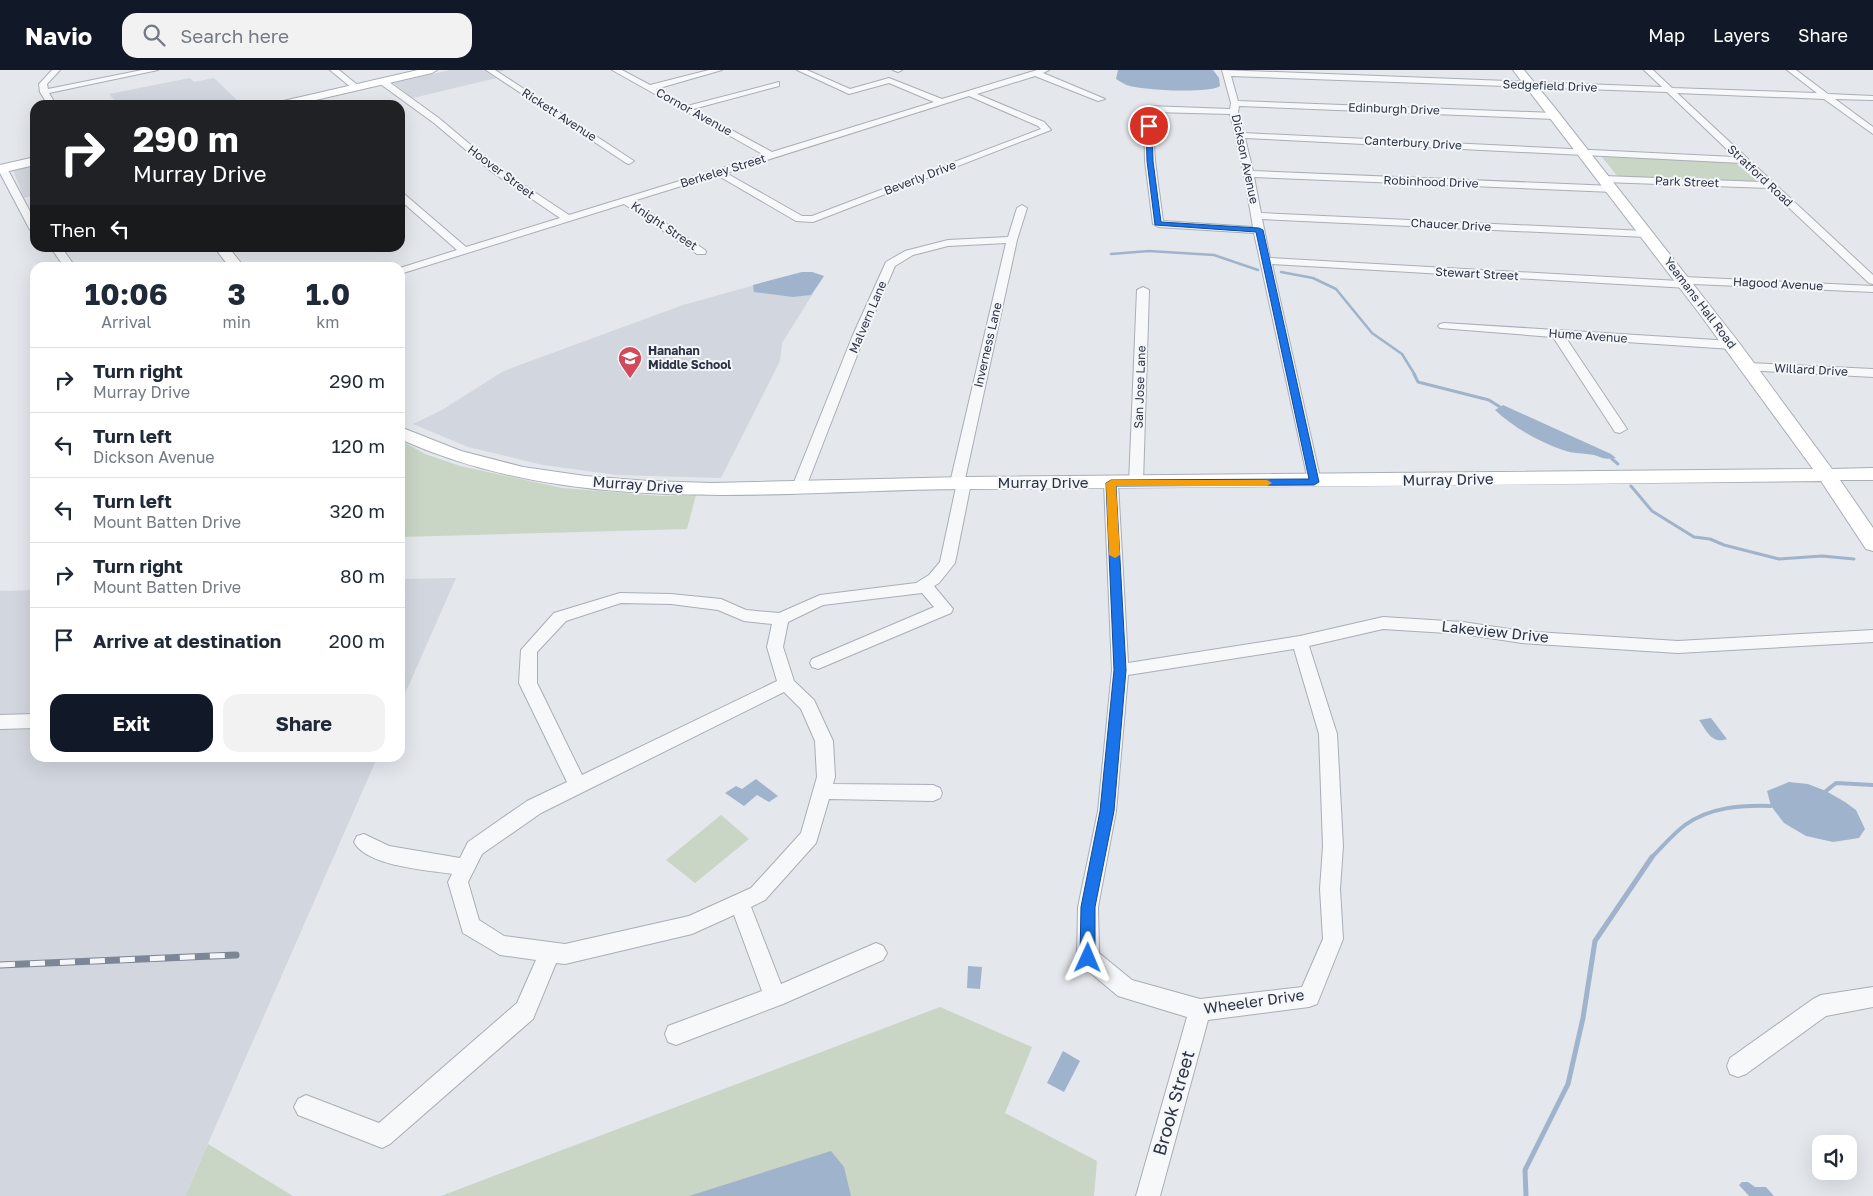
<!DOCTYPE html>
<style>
:root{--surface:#fff;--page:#f2f2f3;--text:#1f2937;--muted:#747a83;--line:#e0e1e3;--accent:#111827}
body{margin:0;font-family:"Golos Text",sans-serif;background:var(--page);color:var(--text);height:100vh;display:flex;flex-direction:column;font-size:19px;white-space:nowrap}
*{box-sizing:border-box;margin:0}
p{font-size:16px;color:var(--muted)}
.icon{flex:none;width:28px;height:28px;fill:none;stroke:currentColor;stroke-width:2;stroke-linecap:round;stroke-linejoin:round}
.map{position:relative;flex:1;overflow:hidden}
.drawer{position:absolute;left:30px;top:192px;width:375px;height:500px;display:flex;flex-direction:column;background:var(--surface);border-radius:15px;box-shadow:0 5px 20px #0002}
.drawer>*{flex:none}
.top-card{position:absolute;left:30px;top:30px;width:375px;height:152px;border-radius:15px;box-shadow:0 5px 20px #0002;background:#202124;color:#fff;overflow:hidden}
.buttons{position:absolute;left:1812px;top:1065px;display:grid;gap:10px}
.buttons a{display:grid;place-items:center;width:45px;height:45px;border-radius:10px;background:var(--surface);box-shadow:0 5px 20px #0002;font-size:25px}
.pin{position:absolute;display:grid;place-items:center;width:42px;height:42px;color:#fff;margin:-21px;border:2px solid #fff;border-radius:50%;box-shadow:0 1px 5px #0007}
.me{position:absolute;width:55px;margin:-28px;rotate:1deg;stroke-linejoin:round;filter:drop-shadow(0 0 4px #0008)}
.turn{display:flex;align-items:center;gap:18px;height:105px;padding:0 20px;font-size:22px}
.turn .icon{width:65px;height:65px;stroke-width:2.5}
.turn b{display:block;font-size:35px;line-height:42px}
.then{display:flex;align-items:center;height:48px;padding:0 20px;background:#0003;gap:10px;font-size:19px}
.eta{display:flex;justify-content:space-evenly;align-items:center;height:85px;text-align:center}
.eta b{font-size:30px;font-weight:700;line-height:35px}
.cta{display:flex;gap:10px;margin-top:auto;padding:10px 20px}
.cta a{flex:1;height:58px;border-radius:15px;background:var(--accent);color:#fff;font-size:20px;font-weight:700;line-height:58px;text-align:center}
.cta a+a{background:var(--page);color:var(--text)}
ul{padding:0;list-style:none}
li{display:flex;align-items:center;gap:15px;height:65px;padding:0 20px;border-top:1px solid var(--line)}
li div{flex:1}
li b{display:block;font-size:19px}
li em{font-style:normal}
header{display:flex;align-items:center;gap:30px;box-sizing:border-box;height:70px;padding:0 25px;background:var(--accent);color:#fff}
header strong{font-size:24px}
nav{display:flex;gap:28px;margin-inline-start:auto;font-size:18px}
.search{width:350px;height:45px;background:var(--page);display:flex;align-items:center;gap:12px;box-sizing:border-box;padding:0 18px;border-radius:15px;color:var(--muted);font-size:19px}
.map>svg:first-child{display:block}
.built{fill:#d2d6de}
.green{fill:#c9d6c5}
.water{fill:#9fb4cc}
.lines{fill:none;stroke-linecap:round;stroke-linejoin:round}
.stream-far3{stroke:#9fb4cc;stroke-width:2.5}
.stream-far2{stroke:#9fb4cc;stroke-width:3}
.stream-far1{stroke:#9fb4cc;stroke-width:4}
.stream{stroke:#9fb4cc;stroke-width:5}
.street-casing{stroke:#a9aeb7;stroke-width:2}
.secondary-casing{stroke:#a9aeb7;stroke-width:2}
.street{fill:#f7f8fa;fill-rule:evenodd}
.secondary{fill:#fff;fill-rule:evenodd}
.rail-casing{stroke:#7d8696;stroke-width:7}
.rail{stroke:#f4f6f9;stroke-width:5;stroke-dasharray:15;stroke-linecap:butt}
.route{fill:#1a73e8;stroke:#114b97}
.slow{fill:#f59e0b}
.labels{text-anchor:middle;stroke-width:4;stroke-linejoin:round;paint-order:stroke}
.far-street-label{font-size:12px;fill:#2b3445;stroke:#f4f6f9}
.far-poi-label{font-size:12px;font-weight:bold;fill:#2b3445;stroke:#f4f6f9;text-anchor:start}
.street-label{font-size:15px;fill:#2b3445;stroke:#f4f6f9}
.near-street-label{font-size:18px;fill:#2b3445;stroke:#f4f6f9}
</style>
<header>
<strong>Navio</strong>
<div class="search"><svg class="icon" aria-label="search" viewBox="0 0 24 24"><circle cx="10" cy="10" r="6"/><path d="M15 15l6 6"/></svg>Search here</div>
<nav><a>Map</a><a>Layers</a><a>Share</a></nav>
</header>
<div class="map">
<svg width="1873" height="1126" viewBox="0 0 1873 1126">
<rect width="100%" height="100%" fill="#e4e7ec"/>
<g class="built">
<polygon points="450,0 506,0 495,3 501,7 413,28 393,13"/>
<polygon points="190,8 194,12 214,8 242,35 119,35 109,24"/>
<polygon points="35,95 35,125 24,128 13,100"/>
<polygon points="802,202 812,202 824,206 782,273 780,291 721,408 617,405 543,395 468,377 413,354 442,340 502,302 517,296 683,235"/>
<polygon points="456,508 400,635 400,509"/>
<polygon points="35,520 35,688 377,688 185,1126 0,1126 0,521"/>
</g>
<g class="green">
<polygon points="1602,87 1734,92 1760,113 1619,108"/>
<polygon points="400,370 425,384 460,396 562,418 661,426 696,425 687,459 400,467"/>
<polygon points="721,745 749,769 695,813 666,790"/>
<polygon points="940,937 1032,977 1005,1043 1097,1091 1094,1126 441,1126"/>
<polygon points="208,1074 293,1126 185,1126"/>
</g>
<g class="water">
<path d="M1118,0h95l6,8 1,8c-12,8 -75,4 -90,0 -5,-1 -9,-4 -14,-7z"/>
<polygon points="802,202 812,202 824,206 811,225 793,227 754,222 753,215"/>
<path d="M1503,335l108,49 5,4c-10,2 -13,0 -22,-3 -10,-2 -21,-1 -31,-5 -24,-8 -50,-23 -68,-40z"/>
<path d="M1711,648l16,21c-15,6 -21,-9 -28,-19z"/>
<polygon points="756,709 778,726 769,732 757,725 744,736 725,723 736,716 742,719"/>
<polygon points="1789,712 1808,714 1826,721 1845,732 1856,740 1865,759 1859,768 1833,772 1806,766 1784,753 1771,736 1767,721"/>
<polygon points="968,896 982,897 980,919 967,918"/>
<polygon points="1063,981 1080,991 1064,1022 1047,1013"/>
<polygon points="831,1081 844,1097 851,1126 689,1126"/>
<polygon points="1742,1112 1748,1112 1755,1117 1766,1117 1774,1126 1749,1126 1739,1115"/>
</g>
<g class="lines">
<g class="stream-far3">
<polyline points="1111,184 1149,181 1214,185 1258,200"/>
<polyline points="1281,202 1313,208 1336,219 1372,263 1402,284 1415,305"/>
</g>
<g class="stream-far2">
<polyline points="1414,304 1418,312 1489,330 1500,337"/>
<polyline points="1612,389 1618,394"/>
<polyline points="1631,416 1652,441 1694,467 1710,469 1724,475 1779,489 1822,486 1854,489"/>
</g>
<g class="stream-far1">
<polyline points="1826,721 1836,713 1873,715"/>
<path d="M1651,788c11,-11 22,-24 34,-33 25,-18 56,-20 86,-19"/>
</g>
<polyline class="stream" points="1526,1126 1525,1100 1568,1014 1583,948 1595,871 1652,787"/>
<g class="street-casing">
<g id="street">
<polygon points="52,0 60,0 47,14 48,19 142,0 158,0 49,23 56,35 48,35 40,22 39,14"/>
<polygon points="330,0 339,0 360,17 353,19"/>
<polygon points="486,0 495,0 634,91 629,94 626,93"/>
<path d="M612,0h10l28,15 59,-15h13l-66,19 31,17 92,-24v4l-86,23 79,43 162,-50 -45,-19 -40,11 -52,-24h10l43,19 39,-11 53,21 95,-29h12l-6,3 62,26 -7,2 -63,-25 -58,18 67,28 7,8 -238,92 -17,-1 -79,-46 -84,26 72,49 1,2 -1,2h-8l-73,-50 -224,70v-6l57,-18 -57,-50v-8l3,1 63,54 94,-29 -68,-46 -58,-49 -55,-40v-4h6l55,40 58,49 71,47 195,-60zM969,26l69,30 3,3 -229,87h-10l-76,-43z"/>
<polygon points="893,0 902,0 898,2"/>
<path d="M1222,0l440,17 -18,-17h9l19,18 145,5 -30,-23h9l32,24 45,2v4l-38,-1 38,28v7l-49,-35 -147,-6 196,182v9l-4,-1 -101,-95 -164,-6 -5,-3 5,-3 158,6 -20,-19 -497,-25 8,33 360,15 5,3 -5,3 -359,-15 7,36 385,18 5,3 -5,3 -384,-18 8,39 409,23 1,-3 4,-1 189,9v6l-180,-8 -1,3 -4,1 -416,-24 49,218 -2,3h-10l-55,-252 -96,-6 -5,-3 -8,-63 -1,-52 4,-3 82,3 1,-6zM1231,6l436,16 68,65 -492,-24 -5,-21 1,-6 315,13 4,-3 -4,-3 -316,-12zM1152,42l78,2 14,60 9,53 -90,-6 -8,-60z"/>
<polygon points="0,96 7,98 35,151 35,163 30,160 0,103"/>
<path d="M1022,135l5,3 -10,32 -52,239 6,4 -16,80 -16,20 -5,3 19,23 -2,4 -133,56 -6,-2 -2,-4 2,-4 122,-52 -12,-14 -99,12 -35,17 -5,25 11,34 20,19 19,41 2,36 -2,7 100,1 7,3 2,5 -2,5 -7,3 -104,-2 -13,44 -51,57 -14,7 30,77 95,-41 7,3 4,7 -4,7 -100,44 -107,41 -8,-3 -3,-8 3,-8 94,-35 -28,-76 -42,19 -127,30 -9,-1 -23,56 -143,125 -8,4 -84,-33 -4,-8 4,-8 8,-4 73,28 138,-120 19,-43 -36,-5 -37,-22 -15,-51 4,-8c-25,-4 -86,-8 -98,-32l3,-6 7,-2 25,12 71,12 8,-16 59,-41 40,-19 -48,-99 2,-33 33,-37 66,-20 51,1 50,5 25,11 33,3 41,-18 96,-12 13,-8 11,-13 16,-75 -6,-4 56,-240 -58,3 -35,9 -18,11 -30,69 -59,152 -2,3h-10l-2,-3 61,-152 33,-73 19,-11 43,-11 60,-3 9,-29zM621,533l50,1 47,6 26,11 28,3 -5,23 10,34 -195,94 -45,-92v-31l29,-31zM784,622l17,17 14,32 2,36 -16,56 -50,55 -62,28 -124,28 -61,-8 -25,-16 -11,-38 14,-28 59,-41z"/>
<polygon points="51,178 62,178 76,198 65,198"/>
<polygon points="1143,217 1149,220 1143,413 1141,416 1131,416 1129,413 1137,220"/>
<polygon points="1444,253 1732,271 1738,275 1732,279 1566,268 1627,359 1620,363 1615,362 1553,267 1440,258 1438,256 1440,254"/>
<polygon points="1749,293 1873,299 1873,307 1745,300 1743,297 1745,294"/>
<path d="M1111,409l5,1 2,3 10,180 172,-27 83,-19 80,5 59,9 156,10 195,-11v12l-195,11 -156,-10 -59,-9 -80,-5 -74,17 28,88 6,112 -3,43 3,50 -26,65 -8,3 -101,13 -48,176h-24l51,-179 -69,-21 -37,-31 -4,-7 1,-51 20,-96 14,-141 -8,-187 2,-3zM1294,579l25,85 4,112 -3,43 3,50 -21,48 -102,12 -68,-19 -33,-27 -1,-46 18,-96 12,-136z"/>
<polygon points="35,644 35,658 0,659 0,645"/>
<polygon points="1873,917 1873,937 1826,946 1746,1004 1738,1007 1730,1004 1727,996 1730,988 1813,929 1821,925"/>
</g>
</g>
<g class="secondary-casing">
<g id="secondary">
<polygon points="418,0 437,0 432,3 294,35 273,35 279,32"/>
<path d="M1513,0h11l31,38 185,236 92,125 41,-1v12h-33l33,48v23l-7,-2 -45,-68c-285,4 -570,6 -854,8 -189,1 -390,30 -567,-50v-12l61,24 62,16 62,9 63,5 64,2 253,-6 848,-8 -114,-156z"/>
<polygon points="35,87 35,95 0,103 0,95"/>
<polygon points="215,178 229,178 245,198 230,198"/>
</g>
</g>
<use href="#street" class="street"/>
<use href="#secondary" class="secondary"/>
<g class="rail-casing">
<polyline id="rail" points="0,895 236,885"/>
</g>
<use href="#rail" class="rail"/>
</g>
<polygon class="route" points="1149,54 1152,56 1153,91 1161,152 1259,158 1263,160 1319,412 1314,415 1116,416 1126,600 1114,741 1095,837 1095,888 1093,893 1088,895 1082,893 1080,888 1081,837 1100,741 1114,600 1106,413 1111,410 1309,409 1256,162 1155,155 1147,91 1146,56"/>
<polygon class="slow" points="1111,410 1267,410 1272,413 1267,416 1116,416 1120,485 1115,488 1109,485 1106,413"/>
<defs>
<g id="school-pin" transform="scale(1.25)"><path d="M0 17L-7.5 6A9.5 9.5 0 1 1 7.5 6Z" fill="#d1495b" stroke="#f4f6f9"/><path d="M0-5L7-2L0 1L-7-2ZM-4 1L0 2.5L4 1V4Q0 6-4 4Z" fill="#fff"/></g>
</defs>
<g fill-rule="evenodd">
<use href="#school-pin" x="630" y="288"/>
</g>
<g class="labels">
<g class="far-street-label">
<text transform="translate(1550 16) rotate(2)" y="4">Sedgefield Drive</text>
<text transform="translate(1394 39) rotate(2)" y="4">Edinburgh Drive</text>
<text transform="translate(694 42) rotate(29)" y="4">Cornor Avenue</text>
<text transform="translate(559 45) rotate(33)" y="4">Rickett Avenue</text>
<text transform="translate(1413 73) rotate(3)" y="4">Canterbury Drive</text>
<text transform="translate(1245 89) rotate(78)" y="4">Dickson Avenue</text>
<text transform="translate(723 101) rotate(-17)" y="4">Berkeley Street</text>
<text transform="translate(501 102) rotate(37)" y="4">Hoover Street</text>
<text transform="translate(1760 106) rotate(43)" y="4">Stratford Road</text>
<text transform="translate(920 108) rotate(-21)" y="4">Beverly Drive</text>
<text transform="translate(1431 112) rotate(2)" y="4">Robinhood Drive</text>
<text transform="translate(1687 112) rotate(2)" y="4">Park Street</text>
<text transform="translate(1451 155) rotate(3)" y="4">Chaucer Drive</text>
<text transform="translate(664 156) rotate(34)" y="4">Knight Street</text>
<text transform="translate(1477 204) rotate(3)" y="4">Stewart Street</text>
<text transform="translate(1778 214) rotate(3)" y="4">Hagood Avenue</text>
<text transform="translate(1700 233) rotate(53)" y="4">Yeamans Hall Road</text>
<text transform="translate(868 247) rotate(-67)" y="4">Malvern Lane</text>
<text transform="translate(1588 266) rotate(4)" y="4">Hume Avenue</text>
<text transform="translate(988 275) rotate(-77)" y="4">Inverness Lane</text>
<text transform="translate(1811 300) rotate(3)" y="4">Willard Drive</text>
<text transform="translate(1140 317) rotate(-88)" y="4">San Jose Lane</text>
</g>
<g class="far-poi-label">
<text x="648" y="285">Hanahan<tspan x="648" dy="14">Middle School</tspan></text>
</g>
<g class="street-label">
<text transform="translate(1448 410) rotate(-1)" y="5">Murray Drive</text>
<text x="1043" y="418">Murray Drive</text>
<text transform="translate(638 415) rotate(4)" y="5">Murray Drive</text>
<text transform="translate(1495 562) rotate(6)" y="5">Lakeview Drive</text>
<text transform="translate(1254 932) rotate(-8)" y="5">Wheeler Drive</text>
</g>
<g class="near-street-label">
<text transform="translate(1174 1033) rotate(-74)" y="6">Brook Street</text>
</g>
</g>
</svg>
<div class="buttons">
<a><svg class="icon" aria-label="sound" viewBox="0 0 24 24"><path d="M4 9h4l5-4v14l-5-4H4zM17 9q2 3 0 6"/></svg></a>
</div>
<div class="pin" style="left:1149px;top:56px;background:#d93025"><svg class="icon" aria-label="arrive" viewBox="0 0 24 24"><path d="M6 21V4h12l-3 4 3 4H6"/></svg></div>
<svg class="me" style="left:1088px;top:888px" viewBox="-20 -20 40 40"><path d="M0-17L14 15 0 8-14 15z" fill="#1a73e8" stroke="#fff" stroke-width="4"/></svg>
<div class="top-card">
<div class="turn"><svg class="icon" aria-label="right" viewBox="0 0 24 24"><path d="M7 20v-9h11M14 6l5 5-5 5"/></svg><div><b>290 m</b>Murray Drive</div></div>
<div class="then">Then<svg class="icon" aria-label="left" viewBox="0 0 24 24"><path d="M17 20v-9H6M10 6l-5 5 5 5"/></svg></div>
</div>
<section class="drawer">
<div class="eta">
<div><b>10:06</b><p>Arrival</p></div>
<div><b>3</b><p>min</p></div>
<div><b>1.0</b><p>km</p></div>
</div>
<ul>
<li><svg class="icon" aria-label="right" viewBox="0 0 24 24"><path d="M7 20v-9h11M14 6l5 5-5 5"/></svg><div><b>Turn right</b><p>Murray Drive</p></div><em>290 m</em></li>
<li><svg class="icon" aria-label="left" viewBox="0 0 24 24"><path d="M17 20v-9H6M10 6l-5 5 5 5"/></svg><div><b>Turn left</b><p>Dickson Avenue</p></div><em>120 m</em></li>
<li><svg class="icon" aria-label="left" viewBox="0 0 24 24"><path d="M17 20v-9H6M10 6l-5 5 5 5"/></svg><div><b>Turn left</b><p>Mount Batten Drive</p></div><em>320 m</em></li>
<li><svg class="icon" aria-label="right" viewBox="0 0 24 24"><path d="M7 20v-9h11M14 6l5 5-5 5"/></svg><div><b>Turn right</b><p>Mount Batten Drive</p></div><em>80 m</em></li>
<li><svg class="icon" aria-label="arrive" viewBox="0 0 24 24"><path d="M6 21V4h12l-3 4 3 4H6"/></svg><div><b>Arrive at destination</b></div><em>200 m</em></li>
</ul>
<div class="cta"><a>Exit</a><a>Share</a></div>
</section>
</div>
